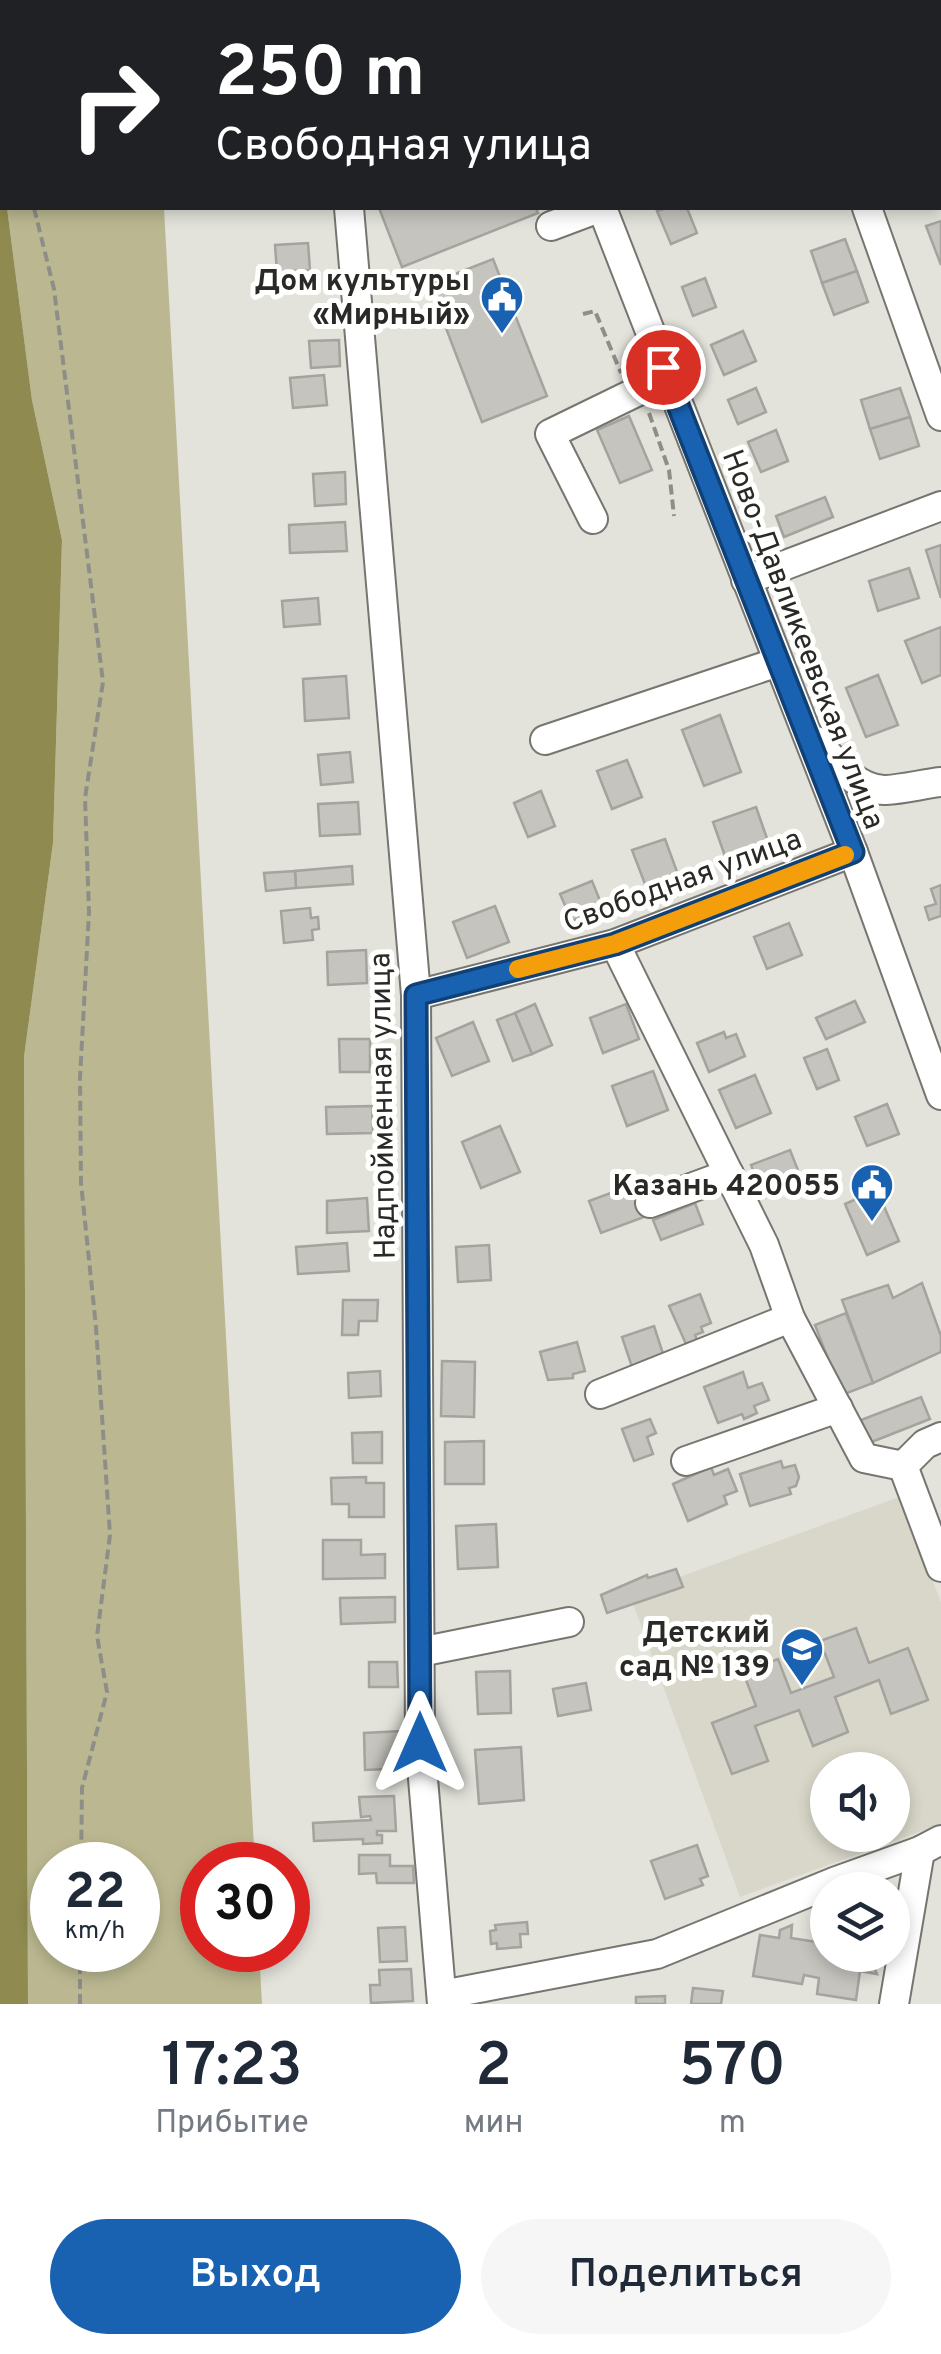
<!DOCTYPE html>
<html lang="ru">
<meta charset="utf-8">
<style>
:root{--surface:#fff;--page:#f6f6f7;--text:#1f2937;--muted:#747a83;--accent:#1962b2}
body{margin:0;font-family:Overpass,sans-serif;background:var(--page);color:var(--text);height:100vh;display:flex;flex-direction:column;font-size:38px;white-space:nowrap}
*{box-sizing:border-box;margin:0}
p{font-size:32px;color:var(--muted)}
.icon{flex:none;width:55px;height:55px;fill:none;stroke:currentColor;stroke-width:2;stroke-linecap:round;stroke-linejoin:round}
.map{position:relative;height:2004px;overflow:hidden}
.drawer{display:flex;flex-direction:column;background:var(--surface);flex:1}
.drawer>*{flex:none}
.guide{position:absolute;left:0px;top:0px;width:942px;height:210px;box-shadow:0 5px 15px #0003;background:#202124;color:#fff;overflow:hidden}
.tools{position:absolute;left:810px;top:1752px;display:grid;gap:20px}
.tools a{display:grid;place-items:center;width:100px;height:100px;border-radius:50%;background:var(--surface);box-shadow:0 5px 15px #0003;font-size:50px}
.speed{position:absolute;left:30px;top:1842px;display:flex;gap:20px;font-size:50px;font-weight:700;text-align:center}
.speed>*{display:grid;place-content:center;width:130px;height:130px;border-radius:50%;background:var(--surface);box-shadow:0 5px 15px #0003;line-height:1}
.speed small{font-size:25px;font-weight:400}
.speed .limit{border:15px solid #d22;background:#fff;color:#111}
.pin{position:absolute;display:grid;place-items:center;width:85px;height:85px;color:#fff;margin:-42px;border:5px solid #fff;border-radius:50%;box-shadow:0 2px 10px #0007}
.me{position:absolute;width:110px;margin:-55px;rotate:0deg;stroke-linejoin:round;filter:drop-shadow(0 0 8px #0008)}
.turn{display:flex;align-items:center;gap:35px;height:210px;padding:0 50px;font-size:45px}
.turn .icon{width:130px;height:130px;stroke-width:2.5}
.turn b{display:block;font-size:70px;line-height:85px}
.eta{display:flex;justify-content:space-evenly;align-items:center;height:170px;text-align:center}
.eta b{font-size:60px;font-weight:600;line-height:70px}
.primary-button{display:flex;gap:20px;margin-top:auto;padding:20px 50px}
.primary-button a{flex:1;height:115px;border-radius:60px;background:var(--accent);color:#fff;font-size:40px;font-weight:600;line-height:115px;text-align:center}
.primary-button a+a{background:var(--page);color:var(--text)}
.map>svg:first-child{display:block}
.built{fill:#d8d7c9;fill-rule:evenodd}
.green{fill:#bbb891;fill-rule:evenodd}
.water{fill:#8f8a4f}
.building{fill:#c5c4be;stroke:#a4a39d;stroke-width:2.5}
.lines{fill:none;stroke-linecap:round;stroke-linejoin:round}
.minor-casing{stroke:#76756f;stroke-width:32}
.path{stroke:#8e8e89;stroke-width:4;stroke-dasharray:10 5;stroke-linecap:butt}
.minor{stroke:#fff;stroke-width:28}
.route-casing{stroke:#104074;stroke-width:25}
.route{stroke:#1962b2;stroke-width:18}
.slow{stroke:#f59e0b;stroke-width:18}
.labels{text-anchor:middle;stroke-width:10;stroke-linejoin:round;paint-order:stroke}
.poi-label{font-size:30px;font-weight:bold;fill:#292927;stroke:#fffffe;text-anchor:end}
.street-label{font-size:30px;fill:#292927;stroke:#fffffe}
</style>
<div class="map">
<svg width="941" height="2004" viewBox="0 0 941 2004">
<rect width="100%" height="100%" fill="#e3e3dc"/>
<path class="built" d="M902,1496l39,107v221l-201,73 -110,-302zM828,1770h64v65h-64z"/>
<g class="green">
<polygon points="0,0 131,2 2,2 2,185"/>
<path d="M7,208h157l91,1657h-53v85h57l3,54h-234l-4,-947 29,-214 9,-303 -30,-140zM52,1865h86v85h-86z"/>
</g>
<polygon class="water" points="0,175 2,208 7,208 32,400 62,540 53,843 24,1057 28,2004 0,2004"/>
<g class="building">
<polygon points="379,208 536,208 538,213 402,267"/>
<polygon points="666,208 687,208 697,233 671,244 657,211"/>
<polygon points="941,221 941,265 926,226"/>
<polygon points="845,239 857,271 822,283 811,251"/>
<polygon points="308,243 310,270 277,272 275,245"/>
<polygon points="493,259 547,396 482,422 429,284"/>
<polygon points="857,271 868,302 834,315 822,283"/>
<polygon points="705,278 716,307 693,316 682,287"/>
<polygon points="743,331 756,361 724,375 711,345"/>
<polygon points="339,340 340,366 311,368 309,341"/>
<polygon points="324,375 327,405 293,408 290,378"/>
<polygon points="756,388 766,412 738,424 728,400"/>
<polygon points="900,388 910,417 870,429 861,400"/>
<polygon points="629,416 652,470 620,483 597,430"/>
<polygon points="910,417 919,446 880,459 870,429"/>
<polygon points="776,430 788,461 761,472 748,442"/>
<polygon points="345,472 346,504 315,506 313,474"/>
<polygon points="825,497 833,517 784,537 776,516"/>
<polygon points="345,522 347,551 290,553 289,525"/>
<polygon points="941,545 941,598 926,550"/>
<polygon points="909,568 919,598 878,611 869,581"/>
<polygon points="318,598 320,624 284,627 282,601"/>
<polygon points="941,627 941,675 922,683 905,641"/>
<polygon points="878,675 898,725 866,737 846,688"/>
<polygon points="346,676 349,718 305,721 303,679"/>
<polygon points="720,715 741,772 704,786 682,730"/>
<polygon points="350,752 353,782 321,785 318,755"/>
<polygon points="627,760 642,797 612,809 597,771"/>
<polygon points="541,791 555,826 528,837 514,803"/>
<polygon points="358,802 360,834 320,836 318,804"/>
<polygon points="756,807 770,847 727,862 713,822"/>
<polygon points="665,839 680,880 648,892 632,850"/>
<polygon points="352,866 353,884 296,888 295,871"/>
<polygon points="295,871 296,888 266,891 264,873"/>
<polygon points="592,881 603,908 572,921 560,894"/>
<polygon points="941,885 941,916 929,920 925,907 936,904 931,889"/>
<polygon points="495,906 509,942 467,958 453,922"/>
<polygon points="310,908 311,918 318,917 319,929 312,930 313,940 284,943 281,911"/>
<polygon points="789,923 802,955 767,969 754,937"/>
<polygon points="366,950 367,983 328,985 327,952"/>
<polygon points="855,1001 865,1022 826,1039 816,1018"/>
<polygon points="535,1004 552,1045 532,1054 515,1013"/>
<polygon points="626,1004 639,1039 603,1053 590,1018"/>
<polygon points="515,1013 532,1054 513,1061 497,1020"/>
<polygon points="473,1022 489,1061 452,1076 436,1038"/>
<polygon points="724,1032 726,1038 736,1034 745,1056 709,1072 697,1043"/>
<polygon points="339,1039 370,1039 370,1072 340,1072"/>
<polygon points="827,1049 839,1080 817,1089 804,1058"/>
<polygon points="653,1071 668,1110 627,1126 612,1086"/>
<polygon points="755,1075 771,1113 736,1128 719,1090"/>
<polygon points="887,1104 899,1134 867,1146 855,1117"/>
<polygon points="372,1106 373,1133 327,1134 326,1107"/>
<polygon points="500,1126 520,1172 481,1188 462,1142"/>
<polygon points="790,1150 803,1183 764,1198 751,1165"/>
<polygon points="632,1185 644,1217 601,1233 589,1201"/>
<polygon points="877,1190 899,1241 867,1255 845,1204"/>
<polygon points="367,1198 369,1231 327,1233 327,1201"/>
<polygon points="695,1203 703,1224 661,1240 653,1220"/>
<polygon points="347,1243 349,1271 298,1274 296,1247"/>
<polygon points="489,1245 491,1280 458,1282 456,1247"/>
<polygon points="922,1283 941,1336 941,1352 873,1383 842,1300 888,1285 893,1298"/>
<polygon points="700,1294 711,1323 701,1327 703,1332 695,1335 697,1340 686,1344 669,1306"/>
<polygon points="343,1300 378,1300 377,1321 359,1321 358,1335 342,1335"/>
<polygon points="846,1313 873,1383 842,1395 815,1325"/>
<polygon points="654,1326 666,1363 634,1373 622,1337"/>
<polygon points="577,1342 585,1371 573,1374 573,1378 548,1380 540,1352"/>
<polygon points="442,1361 475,1362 474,1417 441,1416"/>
<polygon points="380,1371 381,1396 349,1398 348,1373"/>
<polygon points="743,1372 748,1388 762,1383 769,1400 754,1406 757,1413 744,1419 742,1414 718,1423 704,1387"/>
<polygon points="921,1397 930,1419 869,1443 861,1420"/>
<polygon points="650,1419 656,1433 647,1437 653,1454 634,1461 622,1429"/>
<polygon points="382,1432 382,1463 353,1463 352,1433"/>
<polygon points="484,1441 484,1484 445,1484 445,1442"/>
<polygon points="781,1461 783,1468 795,1465 799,1477 796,1486 789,1488 791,1494 750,1506 740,1474"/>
<polygon points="711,1467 714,1475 728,1469 737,1491 724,1496 727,1504 688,1521 673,1484"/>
<polygon points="366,1477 366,1483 384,1483 384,1517 349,1517 349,1504 332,1504 331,1478"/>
<polygon points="496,1524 498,1567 458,1569 456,1526"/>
<polygon points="323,1540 361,1540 361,1555 385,1554 385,1578 323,1579"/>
<polygon points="676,1569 683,1587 607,1613 601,1595 647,1575 648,1578"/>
<polygon points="395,1597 395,1622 341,1624 340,1598"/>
<polygon points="856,1628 869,1663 908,1648 928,1700 891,1714 879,1680 835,1697 848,1732 813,1746 799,1710 755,1726 768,1761 732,1774 712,1723 756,1706 743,1672 778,1659 791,1693 834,1677 820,1641"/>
<polygon points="369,1662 397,1662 398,1687 369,1687"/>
<polygon points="510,1671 511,1713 478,1714 476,1672"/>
<polygon points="586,1683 591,1710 558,1716 553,1689"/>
<polygon points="402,1731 404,1761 388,1762 389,1769 365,1770 364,1733"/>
<polygon points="521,1747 524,1800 479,1804 475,1750"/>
<polygon points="394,1796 396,1831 377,1831 377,1835 382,1835 382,1843 363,1844 363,1839 314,1841 313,1823 371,1820 370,1816 361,1817 359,1797"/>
<polygon points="697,1845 708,1876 700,1879 703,1885 665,1899 651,1861"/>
<polygon points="359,1855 390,1855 390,1866 413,1866 414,1883 377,1883 376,1873 359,1874"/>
<polygon points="828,1913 828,1955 869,1955 877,1974 860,1971 856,2000 817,1994 819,1978 804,1975 802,1984 753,1976 760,1935 779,1938 780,1930 792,1925 791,1938 823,1943"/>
<polygon points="527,1922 528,1934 520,1934 521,1947 497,1949 497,1943 491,1944 490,1931 496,1930 495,1925"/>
<polygon points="405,1927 407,1961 380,1962 378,1928"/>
<polygon points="411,1969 413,2001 371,2003 370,1985 380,1985 379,1970"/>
<polygon points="693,1988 723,1991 721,2004 691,2004"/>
<polygon points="665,1996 665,2004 636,2004 636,1997"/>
</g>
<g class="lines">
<g class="minor-casing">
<g id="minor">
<polyline points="519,0 520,2"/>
<polyline points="794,0 795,2"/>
<polyline points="712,2 719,0"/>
<polyline points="349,208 416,995 420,1743 442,2004"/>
<polyline points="602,208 853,852 941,1095"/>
<polyline points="867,208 941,416"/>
<polyline points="551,226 599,208"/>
<polyline points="593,519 550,434 667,377"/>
<polyline points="746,580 941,506"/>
<polyline points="545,740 778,662"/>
<path d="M816,741c17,19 41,50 70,49 18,-1 37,-6 55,-8"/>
<polyline points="615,944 764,1245 790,1318 864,1458 903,1466 941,1567"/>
<polyline points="416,995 615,944 853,852"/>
<polyline points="650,1203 729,1174"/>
<polyline points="600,1394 790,1318"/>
<polyline points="686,1461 838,1408"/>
<polyline points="903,1466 925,1444 941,1437"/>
<polyline points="420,1652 569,1622"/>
<polyline points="442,1995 657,1954 834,1882 920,1851 941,1840"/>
<polyline points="894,2004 920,1851"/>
</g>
</g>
<g class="path">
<polyline points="475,0 477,2"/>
<polyline points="0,67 2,77"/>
<polyline points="34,208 54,289 103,682 85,798 89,912 80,1078 81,1183 96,1327 110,1535 97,1636 107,1692 82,1788 81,1865"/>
<polyline points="583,314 595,311 621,373"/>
<polyline points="649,413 669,470 674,516"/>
<polyline points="80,2004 80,1950"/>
</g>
<use href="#minor" class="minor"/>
</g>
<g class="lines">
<g class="route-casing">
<polyline id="route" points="420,1743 416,995 615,944 853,852 663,367"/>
</g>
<use href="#route" class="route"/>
<polyline class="slow" points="518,969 615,944 845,855"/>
</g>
<defs>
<g id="civic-pin" transform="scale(2.25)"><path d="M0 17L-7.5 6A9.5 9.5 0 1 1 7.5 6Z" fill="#1962b2" stroke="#fffffe"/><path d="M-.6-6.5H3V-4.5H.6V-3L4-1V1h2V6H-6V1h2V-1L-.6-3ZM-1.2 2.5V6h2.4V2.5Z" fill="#fff"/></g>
<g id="school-pin" transform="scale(2.25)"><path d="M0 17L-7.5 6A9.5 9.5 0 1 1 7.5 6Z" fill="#1962b2" stroke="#fffffe"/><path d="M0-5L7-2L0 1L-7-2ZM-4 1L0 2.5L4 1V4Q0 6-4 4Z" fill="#fff"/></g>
</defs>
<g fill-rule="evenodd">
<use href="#civic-pin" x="502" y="297"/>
<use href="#civic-pin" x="872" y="1185"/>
<use href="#school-pin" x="802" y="1649"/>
</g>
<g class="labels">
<g class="poi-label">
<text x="470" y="290">Дом культуры<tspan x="470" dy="34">«Мирный»</tspan></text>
<text x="840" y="1195">Казань 420055</text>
<text x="770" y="1642">Детский<tspan x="770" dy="34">сад № 139</tspan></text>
</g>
<g class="street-label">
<text transform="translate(804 639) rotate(69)" y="10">Ново-Давликеевская улица</text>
<text transform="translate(682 880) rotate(-20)" y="10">Свободная улица</text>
<text transform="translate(382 1106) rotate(-91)" y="10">Надпойменная улица</text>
</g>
</g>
</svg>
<div class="tools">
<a><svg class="icon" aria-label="sound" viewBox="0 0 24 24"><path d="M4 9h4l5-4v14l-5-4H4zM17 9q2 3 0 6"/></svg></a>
<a><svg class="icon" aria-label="layers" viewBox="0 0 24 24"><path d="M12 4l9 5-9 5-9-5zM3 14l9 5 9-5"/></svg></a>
</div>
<div class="speed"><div>22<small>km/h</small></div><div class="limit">30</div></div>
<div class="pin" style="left:663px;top:367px;background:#d93025"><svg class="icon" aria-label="arrive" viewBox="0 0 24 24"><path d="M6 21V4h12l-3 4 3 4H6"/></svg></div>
<svg class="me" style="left:420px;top:1743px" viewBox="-20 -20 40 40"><path d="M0-17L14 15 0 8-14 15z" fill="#1962b2" stroke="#fff" stroke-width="4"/></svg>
<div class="guide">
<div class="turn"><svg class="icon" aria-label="right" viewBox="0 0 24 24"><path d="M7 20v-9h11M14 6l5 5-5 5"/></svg><div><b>250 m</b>Свободная улица</div></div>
</div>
</div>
<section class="drawer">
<div class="eta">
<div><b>17:23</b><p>Прибытие</p></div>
<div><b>2</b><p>мин</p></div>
<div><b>570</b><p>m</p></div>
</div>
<div class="primary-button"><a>Выход</a><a>Поделиться</a></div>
</section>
